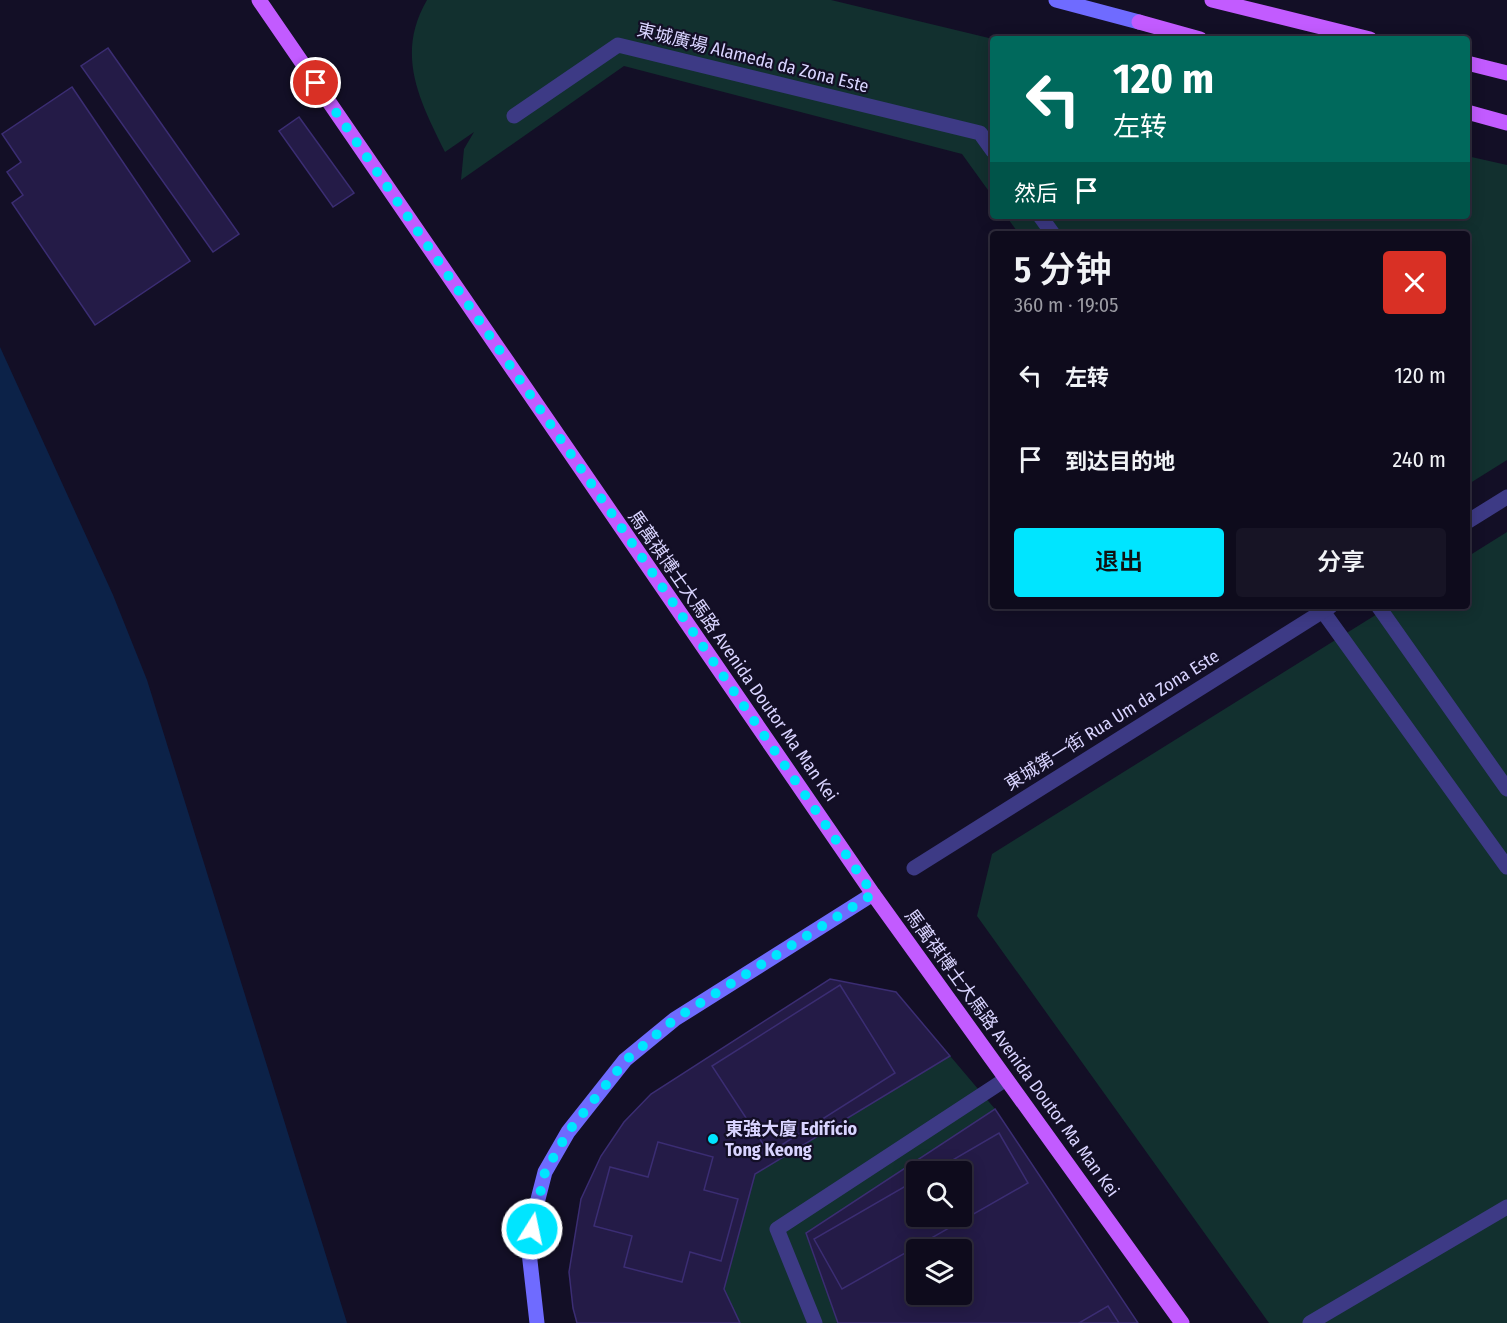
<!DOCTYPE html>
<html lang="zh">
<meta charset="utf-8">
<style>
:root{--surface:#0e0b1c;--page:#171425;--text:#f1f3f6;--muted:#9b9ba3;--line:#2e2b3b;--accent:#00e5ff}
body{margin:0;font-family:"Fira Sans Condensed","Noto Sans SC",sans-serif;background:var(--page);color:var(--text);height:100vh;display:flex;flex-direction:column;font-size:22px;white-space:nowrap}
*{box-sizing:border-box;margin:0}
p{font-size:20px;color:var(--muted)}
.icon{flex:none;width:33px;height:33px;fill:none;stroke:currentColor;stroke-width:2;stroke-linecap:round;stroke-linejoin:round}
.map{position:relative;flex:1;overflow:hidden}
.panel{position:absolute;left:990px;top:231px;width:480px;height:378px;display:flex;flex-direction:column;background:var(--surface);border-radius:6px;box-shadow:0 3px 15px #0003,0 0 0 2px var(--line)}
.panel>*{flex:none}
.top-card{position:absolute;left:990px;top:36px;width:480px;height:183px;border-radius:6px;box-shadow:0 3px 15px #0003,0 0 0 2px var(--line);background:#00695c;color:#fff;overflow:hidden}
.buttons{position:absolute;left:906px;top:1161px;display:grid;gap:12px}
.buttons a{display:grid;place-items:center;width:66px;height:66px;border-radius:6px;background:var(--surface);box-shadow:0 3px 15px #0003,0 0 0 2px var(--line);font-size:30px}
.pin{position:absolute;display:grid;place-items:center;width:51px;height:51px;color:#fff;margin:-26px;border:3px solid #fff;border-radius:50%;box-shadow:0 2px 6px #0007}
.me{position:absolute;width:66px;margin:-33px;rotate:10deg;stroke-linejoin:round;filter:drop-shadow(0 0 4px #0008)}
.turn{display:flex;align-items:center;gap:21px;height:126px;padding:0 24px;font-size:27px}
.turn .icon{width:78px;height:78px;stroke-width:2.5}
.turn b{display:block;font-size:42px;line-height:51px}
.then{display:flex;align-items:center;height:57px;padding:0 24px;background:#0003;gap:12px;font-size:22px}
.round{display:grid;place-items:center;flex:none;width:63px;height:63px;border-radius:6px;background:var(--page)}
.headline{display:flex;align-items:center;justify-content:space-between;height:102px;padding:0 24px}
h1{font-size:36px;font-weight:600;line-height:45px}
.button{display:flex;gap:12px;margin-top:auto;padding:12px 24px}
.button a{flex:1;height:69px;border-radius:6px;background:var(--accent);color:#111;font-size:24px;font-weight:600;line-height:69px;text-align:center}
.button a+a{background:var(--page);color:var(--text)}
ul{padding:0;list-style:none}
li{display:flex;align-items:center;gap:18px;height:84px;padding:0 24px}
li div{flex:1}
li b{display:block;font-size:22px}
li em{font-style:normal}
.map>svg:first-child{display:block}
.green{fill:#12302f;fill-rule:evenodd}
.water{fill:#0c2248}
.building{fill:#241b47;stroke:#3b2d73;stroke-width:1.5;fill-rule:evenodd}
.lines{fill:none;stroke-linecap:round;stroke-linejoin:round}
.service{stroke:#3d3a85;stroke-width:15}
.pedestrian{stroke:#3d3a85;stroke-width:15}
.minor{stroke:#3d3a85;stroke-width:15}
.secondary{stroke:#6f6bff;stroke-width:15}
.primary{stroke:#c25bff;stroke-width:15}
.route{stroke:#00e5ff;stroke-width:10;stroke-dasharray:0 18}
.poi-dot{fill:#00e5ff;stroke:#130f26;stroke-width:2}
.labels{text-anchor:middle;stroke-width:4.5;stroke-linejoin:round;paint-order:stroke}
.street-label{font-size:18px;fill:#d9d4ff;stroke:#130f26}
.poi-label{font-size:18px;font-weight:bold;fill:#d9d4ff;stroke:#130f26;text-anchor:start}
</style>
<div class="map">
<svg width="1507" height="1323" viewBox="0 0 1507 1323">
<rect width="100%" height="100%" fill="#130f26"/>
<g class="green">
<path d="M427,0h404l162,39v158l-31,-43 -338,-88 -163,114 3,-31 10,-17 -29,20c-25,-51 -50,-97 -18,-152z"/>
<polygon points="1467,156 1507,165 1507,460 1467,485 1467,234 1019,234 1006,216 1467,216"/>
<polygon points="1507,532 1507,1323 1269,1323 977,916 992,854 1390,606 1467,606 1467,557"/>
<path d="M830,979l66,13 99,117 143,214h-561l-4,-15 -4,-36 12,-73 20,-43 23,-34 27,-28zM916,1172h46v44h-46zM916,1250h46v44h-46z"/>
</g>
<polygon class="water" points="0,347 113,595 147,680 347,1323 0,1323"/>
<g class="building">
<polygon points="108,48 239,234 213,252 81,66"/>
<polygon points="72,87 190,261 95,325 12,203 23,195 7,172 21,162 2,134"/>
<polygon points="299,117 354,193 333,207 279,131"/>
<polygon points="830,979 896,992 950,1056 755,1174 724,1289 740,1323 577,1323 573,1308 569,1272 581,1199 601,1156 624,1122 651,1094"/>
<polygon points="840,985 895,1073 769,1153 712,1066"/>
<path d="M995,1109l143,214h-300l-32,-90zM916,1172h46v44h-46zM916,1250h46v44h-46z"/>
<polygon points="999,1133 1028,1183 842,1289 814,1239 916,1180 916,1216 962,1216 962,1172 932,1172"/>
<polygon points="658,1142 713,1157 704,1190 738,1199 721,1261 690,1252 682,1282 624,1267 632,1236 594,1226 610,1167 648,1177"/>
<polygon points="1108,1306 1119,1323 1079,1323"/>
</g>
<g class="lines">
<g class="service">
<polyline points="514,116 618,45 980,133 993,151"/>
<polyline points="1040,216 1053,234"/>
<polyline points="1319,606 1507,867"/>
<polyline points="1378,606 1507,789"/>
<polyline points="1310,1323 1507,1207"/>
</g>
<polyline class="pedestrian" points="815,1323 777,1229 1006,1079"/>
<g class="minor">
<polyline points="1467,522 1507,497"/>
<polyline points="914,868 1331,606"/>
</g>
<g class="secondary">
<polyline points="1056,0 1139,22"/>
<polyline points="537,1323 529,1252 536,1207 545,1172 568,1132 625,1060 675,1019 873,894"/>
</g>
<g class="primary">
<polyline points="259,0 873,894 1182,1323"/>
<polyline points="1212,0 1370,39"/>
<polyline points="1139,22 1200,39"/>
<polyline points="1467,63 1507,73"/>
<polyline points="1467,112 1507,123"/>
</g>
</g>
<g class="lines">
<polyline class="route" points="316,83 873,894 675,1019 626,1060 568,1132 545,1172 532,1229"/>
</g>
<circle class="poi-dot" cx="713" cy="1139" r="6"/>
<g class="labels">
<g class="street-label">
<text transform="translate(753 58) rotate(14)" y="6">東城廣場 Alameda da Zona Este</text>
<text transform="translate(733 656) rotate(55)" y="6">馬萬祺博士大馬路 Avenida Doutor Ma Man Kei</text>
<text transform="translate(1112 720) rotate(-32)" y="6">東城第一街 Rua Um da Zona Este</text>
<text transform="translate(1012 1053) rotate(54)" y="6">馬萬祺博士大馬路 Avenida Doutor Ma Man Kei</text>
</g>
<g class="poi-label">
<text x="725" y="1135">東強大廈 Edifício<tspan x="725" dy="21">Tong Keong</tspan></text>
</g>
</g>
</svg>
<div class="buttons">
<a><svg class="icon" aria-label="search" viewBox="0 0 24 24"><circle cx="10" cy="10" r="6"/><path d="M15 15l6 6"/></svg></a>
<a><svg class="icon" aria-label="layers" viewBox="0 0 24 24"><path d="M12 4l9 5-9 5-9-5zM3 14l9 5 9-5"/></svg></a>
</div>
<div class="pin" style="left:316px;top:83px;background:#d93025"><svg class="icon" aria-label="arrive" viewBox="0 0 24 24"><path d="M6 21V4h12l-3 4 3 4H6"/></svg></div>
<svg class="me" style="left:532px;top:1229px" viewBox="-20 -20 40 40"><circle r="17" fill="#00e5ff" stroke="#fff" stroke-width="3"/><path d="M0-11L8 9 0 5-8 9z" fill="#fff"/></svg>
<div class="top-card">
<div class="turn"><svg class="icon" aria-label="left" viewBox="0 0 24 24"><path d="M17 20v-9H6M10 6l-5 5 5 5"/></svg><div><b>120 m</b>左转</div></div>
<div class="then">然后<svg class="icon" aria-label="arrive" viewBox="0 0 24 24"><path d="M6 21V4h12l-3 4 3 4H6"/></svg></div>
</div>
<section class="panel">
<div class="headline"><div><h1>5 分钟</h1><p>360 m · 19:05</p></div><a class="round" style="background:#d93025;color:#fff"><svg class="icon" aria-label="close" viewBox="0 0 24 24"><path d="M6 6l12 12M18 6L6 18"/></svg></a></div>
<ul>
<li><svg class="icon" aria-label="left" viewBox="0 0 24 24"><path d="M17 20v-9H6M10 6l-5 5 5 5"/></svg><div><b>左转</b></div><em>120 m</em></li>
<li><svg class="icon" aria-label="arrive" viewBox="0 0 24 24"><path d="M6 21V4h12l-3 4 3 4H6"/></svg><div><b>到达目的地</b></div><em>240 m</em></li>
</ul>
<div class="button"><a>退出</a><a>分享</a></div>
</section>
</div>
